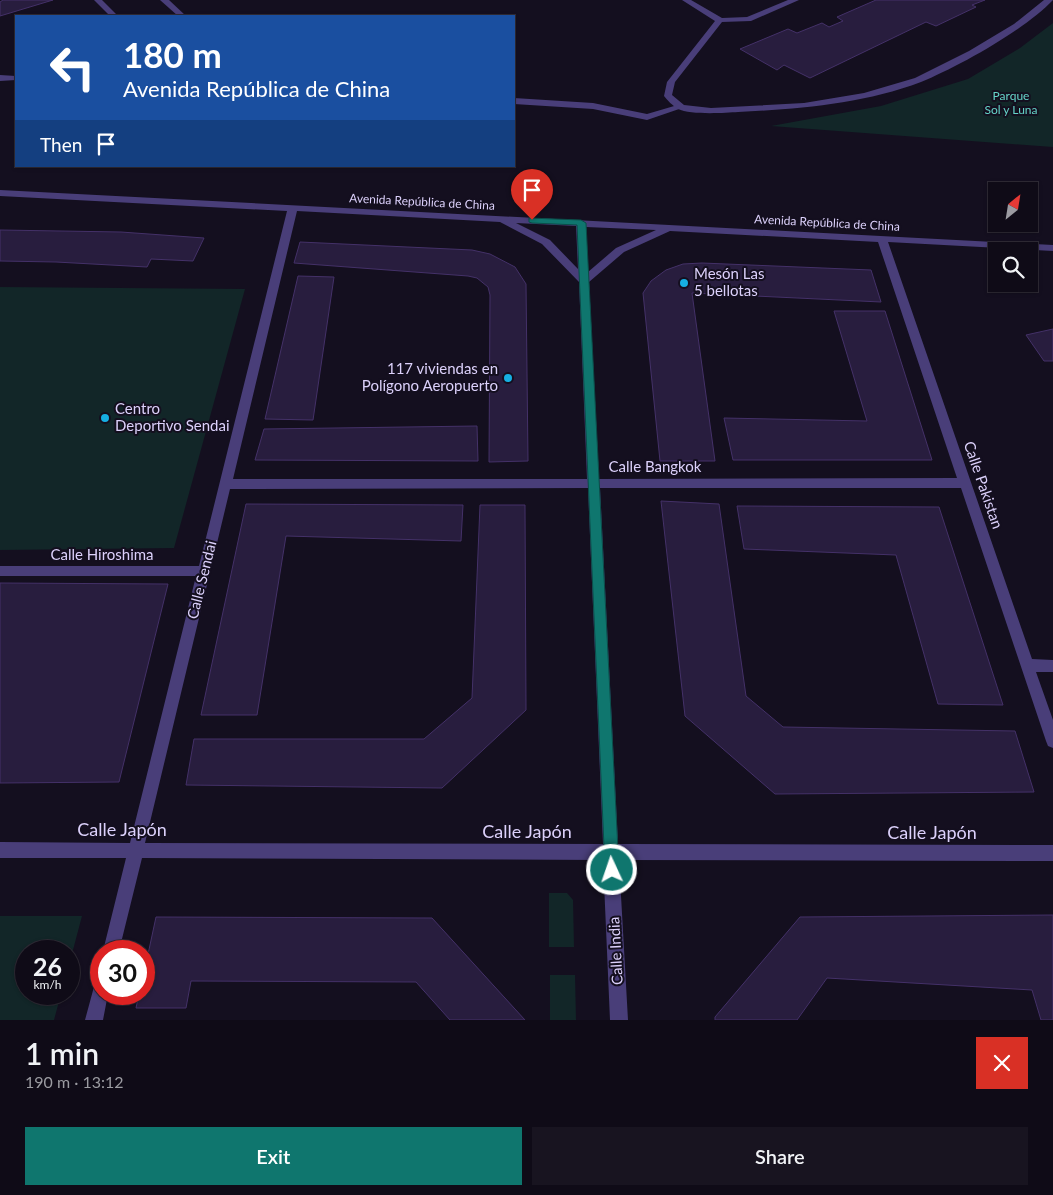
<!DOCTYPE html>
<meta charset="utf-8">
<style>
:root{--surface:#0f0b17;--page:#181420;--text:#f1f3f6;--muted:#9b9ba1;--line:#2f2b36;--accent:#0f766e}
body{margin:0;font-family:Lato,sans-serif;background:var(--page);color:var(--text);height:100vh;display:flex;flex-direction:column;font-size:19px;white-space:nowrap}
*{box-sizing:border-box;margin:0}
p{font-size:16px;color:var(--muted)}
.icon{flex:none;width:28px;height:28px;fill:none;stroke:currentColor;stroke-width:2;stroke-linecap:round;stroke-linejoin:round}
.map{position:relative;height:1020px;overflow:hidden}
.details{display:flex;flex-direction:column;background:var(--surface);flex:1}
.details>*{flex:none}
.banner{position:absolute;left:15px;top:15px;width:500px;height:152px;border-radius:0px;box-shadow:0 1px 4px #0004,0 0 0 1px var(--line);background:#1a4fa0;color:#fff;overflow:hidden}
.needle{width:32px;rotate:30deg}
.buttons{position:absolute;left:988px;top:182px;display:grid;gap:10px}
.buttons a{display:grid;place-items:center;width:50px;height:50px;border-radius:0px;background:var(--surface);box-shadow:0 1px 4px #0004,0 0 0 1px var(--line);font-size:25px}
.speed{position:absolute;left:15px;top:940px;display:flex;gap:10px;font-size:25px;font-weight:700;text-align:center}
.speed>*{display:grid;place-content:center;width:65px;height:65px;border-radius:50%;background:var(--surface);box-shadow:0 1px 4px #0004,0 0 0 1px var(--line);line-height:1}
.speed small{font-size:12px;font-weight:400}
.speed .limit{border:8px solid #d22;background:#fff;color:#111}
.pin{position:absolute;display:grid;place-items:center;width:42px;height:42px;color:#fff;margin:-51px -21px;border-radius:50% 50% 50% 0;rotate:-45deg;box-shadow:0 0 5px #0007}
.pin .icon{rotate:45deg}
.me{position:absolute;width:55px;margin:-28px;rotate:357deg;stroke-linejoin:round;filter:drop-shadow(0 0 4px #0008)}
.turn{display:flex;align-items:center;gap:18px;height:105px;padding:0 25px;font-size:22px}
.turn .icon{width:65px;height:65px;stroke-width:2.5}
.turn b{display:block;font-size:35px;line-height:42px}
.then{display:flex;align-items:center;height:48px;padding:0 25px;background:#0003;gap:10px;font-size:19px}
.round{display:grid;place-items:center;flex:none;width:52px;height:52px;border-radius:0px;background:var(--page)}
.head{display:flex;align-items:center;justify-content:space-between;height:85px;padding:0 25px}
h1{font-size:30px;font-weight:600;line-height:38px}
.primary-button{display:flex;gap:10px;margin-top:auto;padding:10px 25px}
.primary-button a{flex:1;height:58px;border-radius:0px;background:var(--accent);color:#fff;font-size:20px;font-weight:600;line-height:58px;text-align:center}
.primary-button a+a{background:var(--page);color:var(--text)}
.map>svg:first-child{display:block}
.green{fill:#122628}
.building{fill:#281d3e;stroke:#443168}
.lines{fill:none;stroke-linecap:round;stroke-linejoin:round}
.lane{fill:#493e79;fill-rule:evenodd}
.street{fill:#493e79;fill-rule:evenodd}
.route{fill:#0f766e;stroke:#0a4d48}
.poi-dot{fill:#16afe2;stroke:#140f1f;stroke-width:2}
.labels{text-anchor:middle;stroke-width:4;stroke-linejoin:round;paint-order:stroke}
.far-park-label{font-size:12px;fill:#65d3c8;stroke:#140f1f}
.far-street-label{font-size:12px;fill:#dcd1fb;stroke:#140f1f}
.poi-label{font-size:15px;fill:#dcd1fb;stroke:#140f1f;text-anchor:start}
.street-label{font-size:15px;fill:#dcd1fb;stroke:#140f1f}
.near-street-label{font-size:18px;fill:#dcd1fb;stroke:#140f1f}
</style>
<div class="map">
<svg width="1053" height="1020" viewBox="0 0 1053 1020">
<rect width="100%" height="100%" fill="#140f1f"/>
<g class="green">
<polygon points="1053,23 1053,147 771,126 881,106 968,79 1020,48"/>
<polygon points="0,287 245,289 174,548 0,550"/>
<polygon points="549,893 567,893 573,900 574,947 549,947"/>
<polygon points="0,916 82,916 69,965 69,951 26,951 26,994 61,994 54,1020 0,1020"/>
<polygon points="550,975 575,975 576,1020 550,1020"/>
</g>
<g class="building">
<polygon points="3,0 53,0 0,16 0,2"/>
<polygon points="876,0 985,0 972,5 976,7 936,26 926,22 810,78 784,65 777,70 740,49 788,29 797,33 822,23 829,27 843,21 837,17"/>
<polygon points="0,230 121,232 204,238 193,261 151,259 147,267 56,262 0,261"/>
<polygon points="300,242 472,250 490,254 515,267 526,284 528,461 489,462 490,295 488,287 477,278 468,276 294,263"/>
<polygon points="702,263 871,270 881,302 692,293 715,461 660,461 643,293 651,281 666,270 683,264"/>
<polygon points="298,276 334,277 313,420 265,419"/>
<polygon points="834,311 885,311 932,460 733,460 724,418 867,421"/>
<polygon points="1053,329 1053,361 1044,361 1026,335"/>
<polygon points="477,426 478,461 255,460 264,429"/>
<polygon points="661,501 719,504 746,696 783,727 1015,731 1034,792 775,794 685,716"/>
<polygon points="246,504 463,505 461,541 286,536 257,715 201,715"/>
<polygon points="480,505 525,505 526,710 442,788 186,785 194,739 424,739 472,698"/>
<polygon points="737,506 939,507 1003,705 938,704 896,555 744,549"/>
<polygon points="0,583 168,584 119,782 0,783"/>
<polygon points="1053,915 1053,1020 1041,1020 1032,990 827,978 797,1020 715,1020 715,1017 800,917"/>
<polygon points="156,917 432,918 525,1020 450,1020 416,982 191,981 186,1008 136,1008 139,994 144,994 144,973"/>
</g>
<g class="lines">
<g class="lane">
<polygon points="0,75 16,76 16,80 0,81"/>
<polygon points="514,98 593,103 647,114 681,104 685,107 647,120 593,109 514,104"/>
</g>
<g class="street">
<polygon points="94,0 102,0 118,16 110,16"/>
<polygon points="160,0 169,0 186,16 178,16"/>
<path d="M682,0h9l31,18 25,-1 41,-17h11l-48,21 -29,1 -47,60 -3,13 12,10 27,3 93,-5 60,-10 51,-15 54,-27 45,-27 30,-24h9c-27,29 -95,67 -132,82 -58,22 -122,27 -183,30 -14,1 -48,3 -60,-3 -5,-3 -11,-9 -14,-13l3,-14 48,-61z"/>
<path d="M0,190l1053,55v6l-165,-9 144,417 21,1v12h-17l17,48v28l-5,-2 -2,-5 -85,-253h-361l18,356 435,1v16l-434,-1 9,160h-18l-7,-160 -461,-2 -23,93h-16l23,-93h-126v-16l130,1 66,-267h-196v-10h199l88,-355 -287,-15zM297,211l203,11 42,22 37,38 8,197h-354zM516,223l60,3 2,43 -28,-29zM586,227l70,3 -40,18 -28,24zM670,231l208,11 79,236 -358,1 -10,-197 35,-30zM588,488l15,356 -458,-1 85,-354z"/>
<polygon points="101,981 101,994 108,994 103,1020 85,1020 95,983"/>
</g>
</g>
<polygon class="route" points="529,218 581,220 586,223 619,870 617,875 612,877 607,875 605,870 577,225 532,223 529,222"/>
<g class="poi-dot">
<circle cx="684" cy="283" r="5"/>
<circle cx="508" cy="378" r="5"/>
<circle cx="105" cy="418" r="5"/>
</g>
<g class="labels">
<g class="far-park-label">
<text x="1011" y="100">Parque<tspan x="1011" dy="14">Sol y Luna</tspan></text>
</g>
<g class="far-street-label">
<text transform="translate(422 202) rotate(3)" y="4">Avenida República de China</text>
<text transform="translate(827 223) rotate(3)" y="4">Avenida República de China</text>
</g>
<g class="poi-label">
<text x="694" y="279">Mesón Las<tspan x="694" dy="17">5 bellotas</tspan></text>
<text x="498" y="374" text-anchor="end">117 viviendas en<tspan x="498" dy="17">Polígono Aeropuerto</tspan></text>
<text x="115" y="414">Centro<tspan x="115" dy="17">Deportivo Sendai</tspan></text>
</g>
<g class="street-label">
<text x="655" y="472">Calle Bangkok</text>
<text transform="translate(983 485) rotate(71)" y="5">Calle Pakistan</text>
<text x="102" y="560">Calle Hiroshima</text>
<text transform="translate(202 580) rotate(-76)" y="5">Calle Sendai</text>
<text transform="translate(616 951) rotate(-93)" y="5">Calle India</text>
</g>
<g class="near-street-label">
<text x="122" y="836">Calle Japón</text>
<text x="527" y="838">Calle Japón</text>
<text x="932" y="839">Calle Japón</text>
</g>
</g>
</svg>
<div class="buttons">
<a><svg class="needle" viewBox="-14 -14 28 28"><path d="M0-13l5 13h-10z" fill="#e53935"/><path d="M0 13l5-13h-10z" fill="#9b9ba1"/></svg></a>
<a><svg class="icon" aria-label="search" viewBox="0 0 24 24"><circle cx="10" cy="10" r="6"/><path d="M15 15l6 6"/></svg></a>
</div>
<div class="speed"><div>26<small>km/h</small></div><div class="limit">30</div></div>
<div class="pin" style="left:532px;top:220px;background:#d93025"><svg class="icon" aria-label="arrive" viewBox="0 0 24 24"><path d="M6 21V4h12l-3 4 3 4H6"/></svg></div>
<svg class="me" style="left:612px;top:870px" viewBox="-20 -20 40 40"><circle r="17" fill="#0f766e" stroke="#fff" stroke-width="3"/><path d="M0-11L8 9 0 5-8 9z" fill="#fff"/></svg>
<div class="banner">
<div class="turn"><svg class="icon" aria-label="left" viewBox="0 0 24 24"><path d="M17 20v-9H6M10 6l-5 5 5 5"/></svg><div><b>180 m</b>Avenida República de China</div></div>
<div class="then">Then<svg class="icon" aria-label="arrive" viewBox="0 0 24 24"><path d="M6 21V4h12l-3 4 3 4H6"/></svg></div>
</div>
</div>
<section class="details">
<div class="head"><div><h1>1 min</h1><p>190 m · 13:12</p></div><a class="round" style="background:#d93025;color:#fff"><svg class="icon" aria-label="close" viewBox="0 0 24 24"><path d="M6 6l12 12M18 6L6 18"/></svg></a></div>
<div class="primary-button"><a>Exit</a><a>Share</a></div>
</section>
